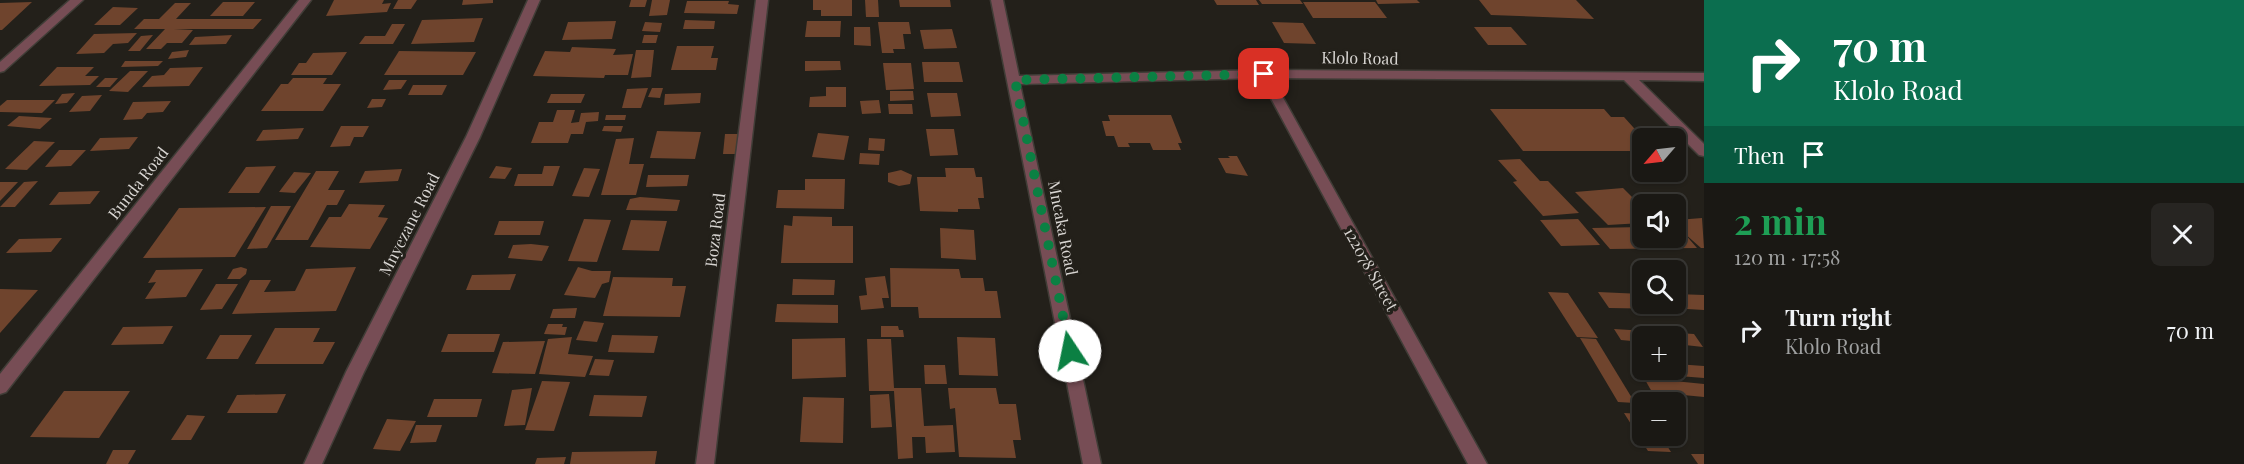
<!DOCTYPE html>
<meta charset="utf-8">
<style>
:root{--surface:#1a1814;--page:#272522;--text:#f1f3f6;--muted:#9fa0a0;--line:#383734}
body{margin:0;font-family:"Playfair Display",serif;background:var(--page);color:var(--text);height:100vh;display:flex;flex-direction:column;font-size:22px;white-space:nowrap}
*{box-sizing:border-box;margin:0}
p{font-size:20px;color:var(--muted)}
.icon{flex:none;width:33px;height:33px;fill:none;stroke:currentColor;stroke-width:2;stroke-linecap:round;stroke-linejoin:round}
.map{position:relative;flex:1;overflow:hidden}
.drawer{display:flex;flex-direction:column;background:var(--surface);width:540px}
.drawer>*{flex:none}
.banner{background:#0b6e4f;color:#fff;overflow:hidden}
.needle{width:39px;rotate:242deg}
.controls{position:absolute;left:1632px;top:128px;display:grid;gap:12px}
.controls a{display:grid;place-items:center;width:54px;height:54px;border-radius:9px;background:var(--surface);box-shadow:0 2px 4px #0004,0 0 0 2px var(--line);font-size:30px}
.pin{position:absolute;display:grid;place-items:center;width:51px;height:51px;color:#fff;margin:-26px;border-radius:12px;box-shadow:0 3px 9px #0006}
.me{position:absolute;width:66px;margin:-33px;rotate:349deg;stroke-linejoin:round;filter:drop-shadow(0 0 4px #0008)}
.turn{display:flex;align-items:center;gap:21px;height:126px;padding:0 30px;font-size:27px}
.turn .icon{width:78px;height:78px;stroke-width:2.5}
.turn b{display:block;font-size:42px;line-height:51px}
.then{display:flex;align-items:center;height:57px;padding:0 30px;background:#0003;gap:12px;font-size:22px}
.round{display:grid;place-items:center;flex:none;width:63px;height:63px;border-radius:9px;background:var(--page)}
.headline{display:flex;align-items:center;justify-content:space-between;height:102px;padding:0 30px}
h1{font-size:36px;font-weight:700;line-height:45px;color:#1e9e55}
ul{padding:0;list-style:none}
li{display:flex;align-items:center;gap:18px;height:90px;padding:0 30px}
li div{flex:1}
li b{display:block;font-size:22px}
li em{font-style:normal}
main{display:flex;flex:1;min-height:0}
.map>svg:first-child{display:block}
.building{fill:#6f442d}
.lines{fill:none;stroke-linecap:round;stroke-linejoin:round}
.street-casing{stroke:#403d37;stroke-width:3}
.street{fill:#774d55;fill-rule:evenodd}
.route{stroke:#0b8043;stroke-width:10;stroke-dasharray:0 18}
.labels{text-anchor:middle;stroke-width:6;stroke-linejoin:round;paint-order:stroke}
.street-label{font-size:16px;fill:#d8d5d2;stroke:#23201a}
</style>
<main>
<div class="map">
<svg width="1704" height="464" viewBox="0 0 1704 464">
<rect width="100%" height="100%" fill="#23201a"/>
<g class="building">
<polygon points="334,0 384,0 382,4 391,3 387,12 326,16"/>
<polygon points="398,0 417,0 411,9 393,9"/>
<polygon points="463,0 493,0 493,3 462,5"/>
<polygon points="631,0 647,0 645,7 629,7"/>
<polygon points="652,0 670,0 667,15 649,16"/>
<polygon points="813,0 852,0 852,16 821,16 821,10 813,10"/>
<polygon points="865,0 878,0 879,17 866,17"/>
<polygon points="899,0 950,0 951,7 900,7"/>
<polygon points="1214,0 1256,0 1259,5 1217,5"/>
<polygon points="1259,0 1300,0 1303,4 1262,4"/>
<polygon points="1376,0 1417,0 1420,3 1378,4"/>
<polygon points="1479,0 1576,0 1594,19 1491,15"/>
<polygon points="687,1 729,1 728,4 739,5 737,14 684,13"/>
<polygon points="32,2 2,30 0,30 0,3"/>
<polygon points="223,2 255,2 243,16 210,16"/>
<polygon points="1303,2 1375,2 1387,18 1313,18"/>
<polygon points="175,3 191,3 176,19 262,19 253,29 174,29 193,30 182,43 167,43 161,49 146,49 165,29 134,29 144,19 159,19"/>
<polygon points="113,7 138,8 120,25 94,25"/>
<polygon points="483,18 474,42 411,44 422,20"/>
<polygon points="685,20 715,21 714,29 683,29"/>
<polygon points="616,21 612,39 562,40 568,22"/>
<polygon points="807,21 841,21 840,37 805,37"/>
<polygon points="645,22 662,23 660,32 642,31"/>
<polygon points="878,22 909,22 911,34 903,34 905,49 893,49 894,53 882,53"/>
<polygon points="1272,22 1303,23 1316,44 1284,43"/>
<polygon points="392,24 405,24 393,44 359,44 365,36 385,36"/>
<polygon points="854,27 870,27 871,46 854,45"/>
<polygon points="1474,27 1511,27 1527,45 1488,45"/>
<polygon points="952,29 957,48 924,49 920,30"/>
<polygon points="137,33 128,43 113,44 104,53 76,54 94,34"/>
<polygon points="153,35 140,51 128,51 141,36"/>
<polygon points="232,35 226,44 189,45 195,37"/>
<polygon points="644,35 658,35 656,43 642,43"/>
<polygon points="677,46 714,46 711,58 718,58 716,70 671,70"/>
<polygon points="572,47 616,49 613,55 633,54 628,75 605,75 604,78 533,76 545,51 570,52"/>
<polygon points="189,50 186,57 168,59 172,52"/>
<polygon points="636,50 654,50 651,77 631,78"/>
<polygon points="399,51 476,52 463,75 384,75"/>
<polygon points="347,52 332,75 291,75 299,63 306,63 313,53"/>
<polygon points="125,61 163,61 158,66 121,67"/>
<polygon points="805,61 840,61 841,70 805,71"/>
<polygon points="922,62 959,62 963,82 924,82"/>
<polygon points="883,63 911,63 914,89 886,90"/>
<polygon points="57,67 94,67 85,76 99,76 90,85 39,86"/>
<polygon points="203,67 189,86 142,87 152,76 164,75 170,68"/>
<polygon points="130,71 148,71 128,92 109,91"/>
<polygon points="105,78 118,78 110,87 96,87"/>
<polygon points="293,78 327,78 323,84 341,84 323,111 261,111 281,84 288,84"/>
<polygon points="389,80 407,80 401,89 383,90"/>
<polygon points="413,85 447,85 442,95 408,95"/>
<polygon points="826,87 846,87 846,107 809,107 810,97 826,96"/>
<polygon points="648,88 641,108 622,108 627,89"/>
<polygon points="652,88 663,88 660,98 648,97"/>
<polygon points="890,91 913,91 914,100 890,101"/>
<polygon points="75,93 67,103 55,104 62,94"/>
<polygon points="701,93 700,103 664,105 665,94"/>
<polygon points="927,93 957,93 961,116 931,117"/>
<polygon points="551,94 585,94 581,103 547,103"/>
<polygon points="102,95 90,111 69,112 82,96"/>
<polygon points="372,99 386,99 382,107 367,108"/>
<polygon points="7,100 55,100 42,113 0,112 0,106"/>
<polygon points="879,100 881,113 862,114 860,101"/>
<polygon points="171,101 163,112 147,113 142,119 123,120 133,102"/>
<polygon points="888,104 912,104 913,114 889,114"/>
<polygon points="1490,109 1604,109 1611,117 1624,117 1642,137 1642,143 1633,143 1641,151 1523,151"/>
<polygon points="557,110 575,110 571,123 579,122 581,113 599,112 598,121 586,122 583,134 571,134 568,143 531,143 539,122 553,122"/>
<polygon points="606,115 626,115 625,120 605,120"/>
<polygon points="1108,115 1171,115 1182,143 1178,143 1181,150 1153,150 1150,143 1128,143 1130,147 1118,147 1114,136 1106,136 1102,121 1110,121"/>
<polygon points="19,116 52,118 40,129 7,126"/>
<polygon points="341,126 369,126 363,137 354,137 350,146 330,147"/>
<polygon points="604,126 623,126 621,132 602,131"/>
<polygon points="304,128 298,139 256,141 263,130"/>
<polygon points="926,129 954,129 958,155 930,156"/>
<polygon points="657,131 701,132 695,159 650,158"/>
<polygon points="818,133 849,136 844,160 812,157"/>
<polygon points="725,134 738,134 736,154 723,154"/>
<polygon points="138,137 129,149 90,151 100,138"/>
<polygon points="634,138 629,164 644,164 636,195 601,195 616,139"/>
<polygon points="869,138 885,139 884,151 868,150"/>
<polygon points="34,141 55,142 27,170 5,169"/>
<polygon points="59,150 86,150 71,166 45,167"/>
<polygon points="860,153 880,154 879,165 859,164"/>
<polygon points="1228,156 1237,156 1248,176 1226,173 1218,158 1230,158"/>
<polygon points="1520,159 1540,181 1548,181 1579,213 1543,216 1513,182 1517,181 1498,160"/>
<polygon points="276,166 259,193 228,193 246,167"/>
<polygon points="496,166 512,168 505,179 489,178"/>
<polygon points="544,166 560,166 553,186 514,186 518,174 542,174"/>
<polygon points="584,168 600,169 589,197 572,196"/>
<polygon points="945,168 974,168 976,177 982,177 984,198 978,198 980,209 958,209 958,212 920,211 917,177 946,177"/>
<polygon points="402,169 398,181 359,183 365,171"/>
<polygon points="901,170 912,175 910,184 899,186 888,182 888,173"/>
<polygon points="316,171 339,171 328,190 345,190 337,205 327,205 308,240 275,240"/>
<polygon points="294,172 311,173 295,193 279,192"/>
<polygon points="648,175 689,175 687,186 646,187"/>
<polygon points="805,179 845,179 844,209 776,208 778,190 805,190"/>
<polygon points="38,181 15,207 0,207 24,182"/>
<polygon points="0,182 18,182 0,201"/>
<polygon points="1623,188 1642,207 1642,223 1608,225 1575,192"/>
<polygon points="100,191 90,204 49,205 59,192"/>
<polygon points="640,197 680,200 677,211 626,210 630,199"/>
<polygon points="349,204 385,205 378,217 388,218 370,249 310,247 329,217 341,217"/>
<polygon points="271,206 291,206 267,248 247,249"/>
<polygon points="266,207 235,257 143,258 179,208"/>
<polygon points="793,216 832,217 832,226 853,226 853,263 781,263 784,225 792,226"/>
<polygon points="1702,218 1704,248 1701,248 1684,233 1697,248 1610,249 1592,228 1642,227 1642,237 1676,237 1676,227 1686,228 1677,220"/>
<polygon points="584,219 611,220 597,262 568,261"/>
<polygon points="1578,219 1600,245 1561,246 1540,220"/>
<polygon points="631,220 667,221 659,251 622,250"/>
<polygon points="499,221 544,221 540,235 494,235"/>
<polygon points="940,228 974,230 976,260 941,258"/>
<polygon points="62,238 51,252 6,253 19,239"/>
<polygon points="531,244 549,246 542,261 508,258 513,245"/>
<polygon points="241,267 247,269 246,274 240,279 227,279 233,269"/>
<polygon points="356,267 336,311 232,314 250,280 271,280 264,292 295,291 306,269"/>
<polygon points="578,267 592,271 611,271 609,282 602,284 595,298 564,295"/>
<polygon points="890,268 959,269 961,278 983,278 985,291 997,291 1001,318 919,318 918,307 891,307"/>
<polygon points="203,269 186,297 145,299 156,282 148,283 156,270"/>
<polygon points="516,274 510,290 466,290 472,275"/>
<polygon points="885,276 889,298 882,298 884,308 861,310 859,296 867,295 865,278"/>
<polygon points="613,277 673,278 672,286 686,286 680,317 603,316"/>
<polygon points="793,279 835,280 834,295 792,295"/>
<polygon points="216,284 238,284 222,309 200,310"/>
<polygon points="0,289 38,290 0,333"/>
<polygon points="1548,292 1568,293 1598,338 1577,337"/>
<polygon points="1598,292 1642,294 1642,303 1663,303 1668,309 1609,308"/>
<polygon points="1676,294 1704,295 1704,310 1670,308 1666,303 1676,303"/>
<polygon points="777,304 838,305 838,323 775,322"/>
<polygon points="577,308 575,318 550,318 553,309"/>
<polygon points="584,321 604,323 597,342 576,340"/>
<polygon points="548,324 563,324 562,327 567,327 565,335 544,334"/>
<polygon points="173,326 163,344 111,345 123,327"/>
<polygon points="881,326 898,326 899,330 903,330 904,337 881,337"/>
<polygon points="275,328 320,328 313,342 335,342 323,364 255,364"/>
<polygon points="1614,329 1694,334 1703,347 1676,344 1676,336 1642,336 1642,342 1621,340"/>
<polygon points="448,334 500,334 494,352 441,352"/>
<polygon points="220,335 252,335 238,359 206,359"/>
<polygon points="612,335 658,336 654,353 608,352"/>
<polygon points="572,337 568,354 593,356 585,377 539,374 548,339"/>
<polygon points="957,337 995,338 998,376 959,375"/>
<polygon points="845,338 846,377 792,379 792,339"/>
<polygon points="1580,338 1596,339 1635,403 1618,402"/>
<polygon points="867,339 891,339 894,388 921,388 924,426 953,425 955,452 926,453 925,437 912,437 913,458 898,459 894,391 869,391"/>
<polygon points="545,341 535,374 492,373 503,342"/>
<polygon points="595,359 614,360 609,376 589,375"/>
<polygon points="1633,361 1642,362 1642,369 1676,369 1676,364 1704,366 1704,378 1641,373"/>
<polygon points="924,365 945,365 947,384 925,384"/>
<polygon points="1644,378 1704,384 1704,397 1652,392"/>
<polygon points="542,381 570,382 554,431 525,430"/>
<polygon points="532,388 525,425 504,426 512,390"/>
<polygon points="948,388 996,388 999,404 1016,404 1021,440 1013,440 1016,458 959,457 955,408 950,409"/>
<polygon points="64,391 130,391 99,438 30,437"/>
<polygon points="286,394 277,413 227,413 237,395"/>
<polygon points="889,394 892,427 871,428 870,395"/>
<polygon points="594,395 647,396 642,417 589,416"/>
<polygon points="803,397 844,398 843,443 800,442"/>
<polygon points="434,399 482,399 477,417 427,417"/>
<polygon points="1624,413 1642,414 1642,435 1660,435 1671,452 1648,451"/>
<polygon points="187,415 205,416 191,440 171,440"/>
<polygon points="387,419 416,421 400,451 373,449"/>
<polygon points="416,425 442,425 436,442 410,443"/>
<polygon points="113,450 136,450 128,464 106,464"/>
<polygon points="657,451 655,464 570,464 572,452"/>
<polygon points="1691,454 1704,454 1704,464 1698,464"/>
<polygon points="566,457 564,464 535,464 537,458"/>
</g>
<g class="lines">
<g class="street-casing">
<g id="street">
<polygon points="70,0 83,0 4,71 0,72 0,62"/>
<polygon points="299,0 311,0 6,392 0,394 0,374"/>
<polygon points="528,0 540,0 480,137 364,372 322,464 304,464 346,372 466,137"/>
<polygon points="756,0 768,0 714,464 696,464"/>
<polygon points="991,0 1003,0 1019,76 1264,70 1704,73 1704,81 1639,80 1704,144 1704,156 1699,155 1624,80 1272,78 1487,464 1468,464 1260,78 1020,84 1101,464 1083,464"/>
</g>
</g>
<use href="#street" class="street"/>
</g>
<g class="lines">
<polyline class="route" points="1070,351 1015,80 1264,74"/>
</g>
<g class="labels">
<g class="street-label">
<text transform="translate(1360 58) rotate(1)" y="6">Klolo Road</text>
<text transform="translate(138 183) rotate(-52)" y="6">Bunda Road</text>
<text transform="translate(409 224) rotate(-63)" y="6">Mnyezane Road</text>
<text transform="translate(1063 228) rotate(79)" y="6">Mncaka Road</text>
<text transform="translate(715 230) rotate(-83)" y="6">Boza Road</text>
<text transform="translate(1371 269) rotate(61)" y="6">122078 Street</text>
</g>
</g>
</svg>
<div class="controls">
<a><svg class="needle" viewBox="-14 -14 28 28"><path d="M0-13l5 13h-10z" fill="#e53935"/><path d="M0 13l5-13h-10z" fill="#9fa0a0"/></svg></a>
<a><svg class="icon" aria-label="sound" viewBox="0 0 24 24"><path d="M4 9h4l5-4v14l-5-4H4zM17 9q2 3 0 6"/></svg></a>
<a><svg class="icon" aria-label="search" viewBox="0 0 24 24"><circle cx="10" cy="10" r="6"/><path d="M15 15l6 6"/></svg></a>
<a>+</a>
<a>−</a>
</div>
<div class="pin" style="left:1264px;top:74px;background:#d93025"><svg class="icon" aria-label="arrive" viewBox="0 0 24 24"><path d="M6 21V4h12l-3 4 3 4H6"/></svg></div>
<svg class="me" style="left:1070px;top:351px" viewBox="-20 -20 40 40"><circle r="19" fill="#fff"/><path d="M0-13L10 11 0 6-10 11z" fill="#0b8043"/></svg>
</div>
<section class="drawer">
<div class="banner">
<div class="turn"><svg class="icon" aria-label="right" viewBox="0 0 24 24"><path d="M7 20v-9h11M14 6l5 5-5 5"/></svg><div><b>70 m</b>Klolo Road</div></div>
<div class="then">Then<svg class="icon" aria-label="arrive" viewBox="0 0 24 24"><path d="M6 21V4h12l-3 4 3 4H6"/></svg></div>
</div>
<div class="headline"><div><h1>2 min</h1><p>120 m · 17:58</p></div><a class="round"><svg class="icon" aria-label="close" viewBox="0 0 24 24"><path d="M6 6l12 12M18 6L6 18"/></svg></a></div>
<ul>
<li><svg class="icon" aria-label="right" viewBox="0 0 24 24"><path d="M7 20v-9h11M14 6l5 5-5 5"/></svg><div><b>Turn right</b><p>Klolo Road</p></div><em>70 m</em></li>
</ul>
</section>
</main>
